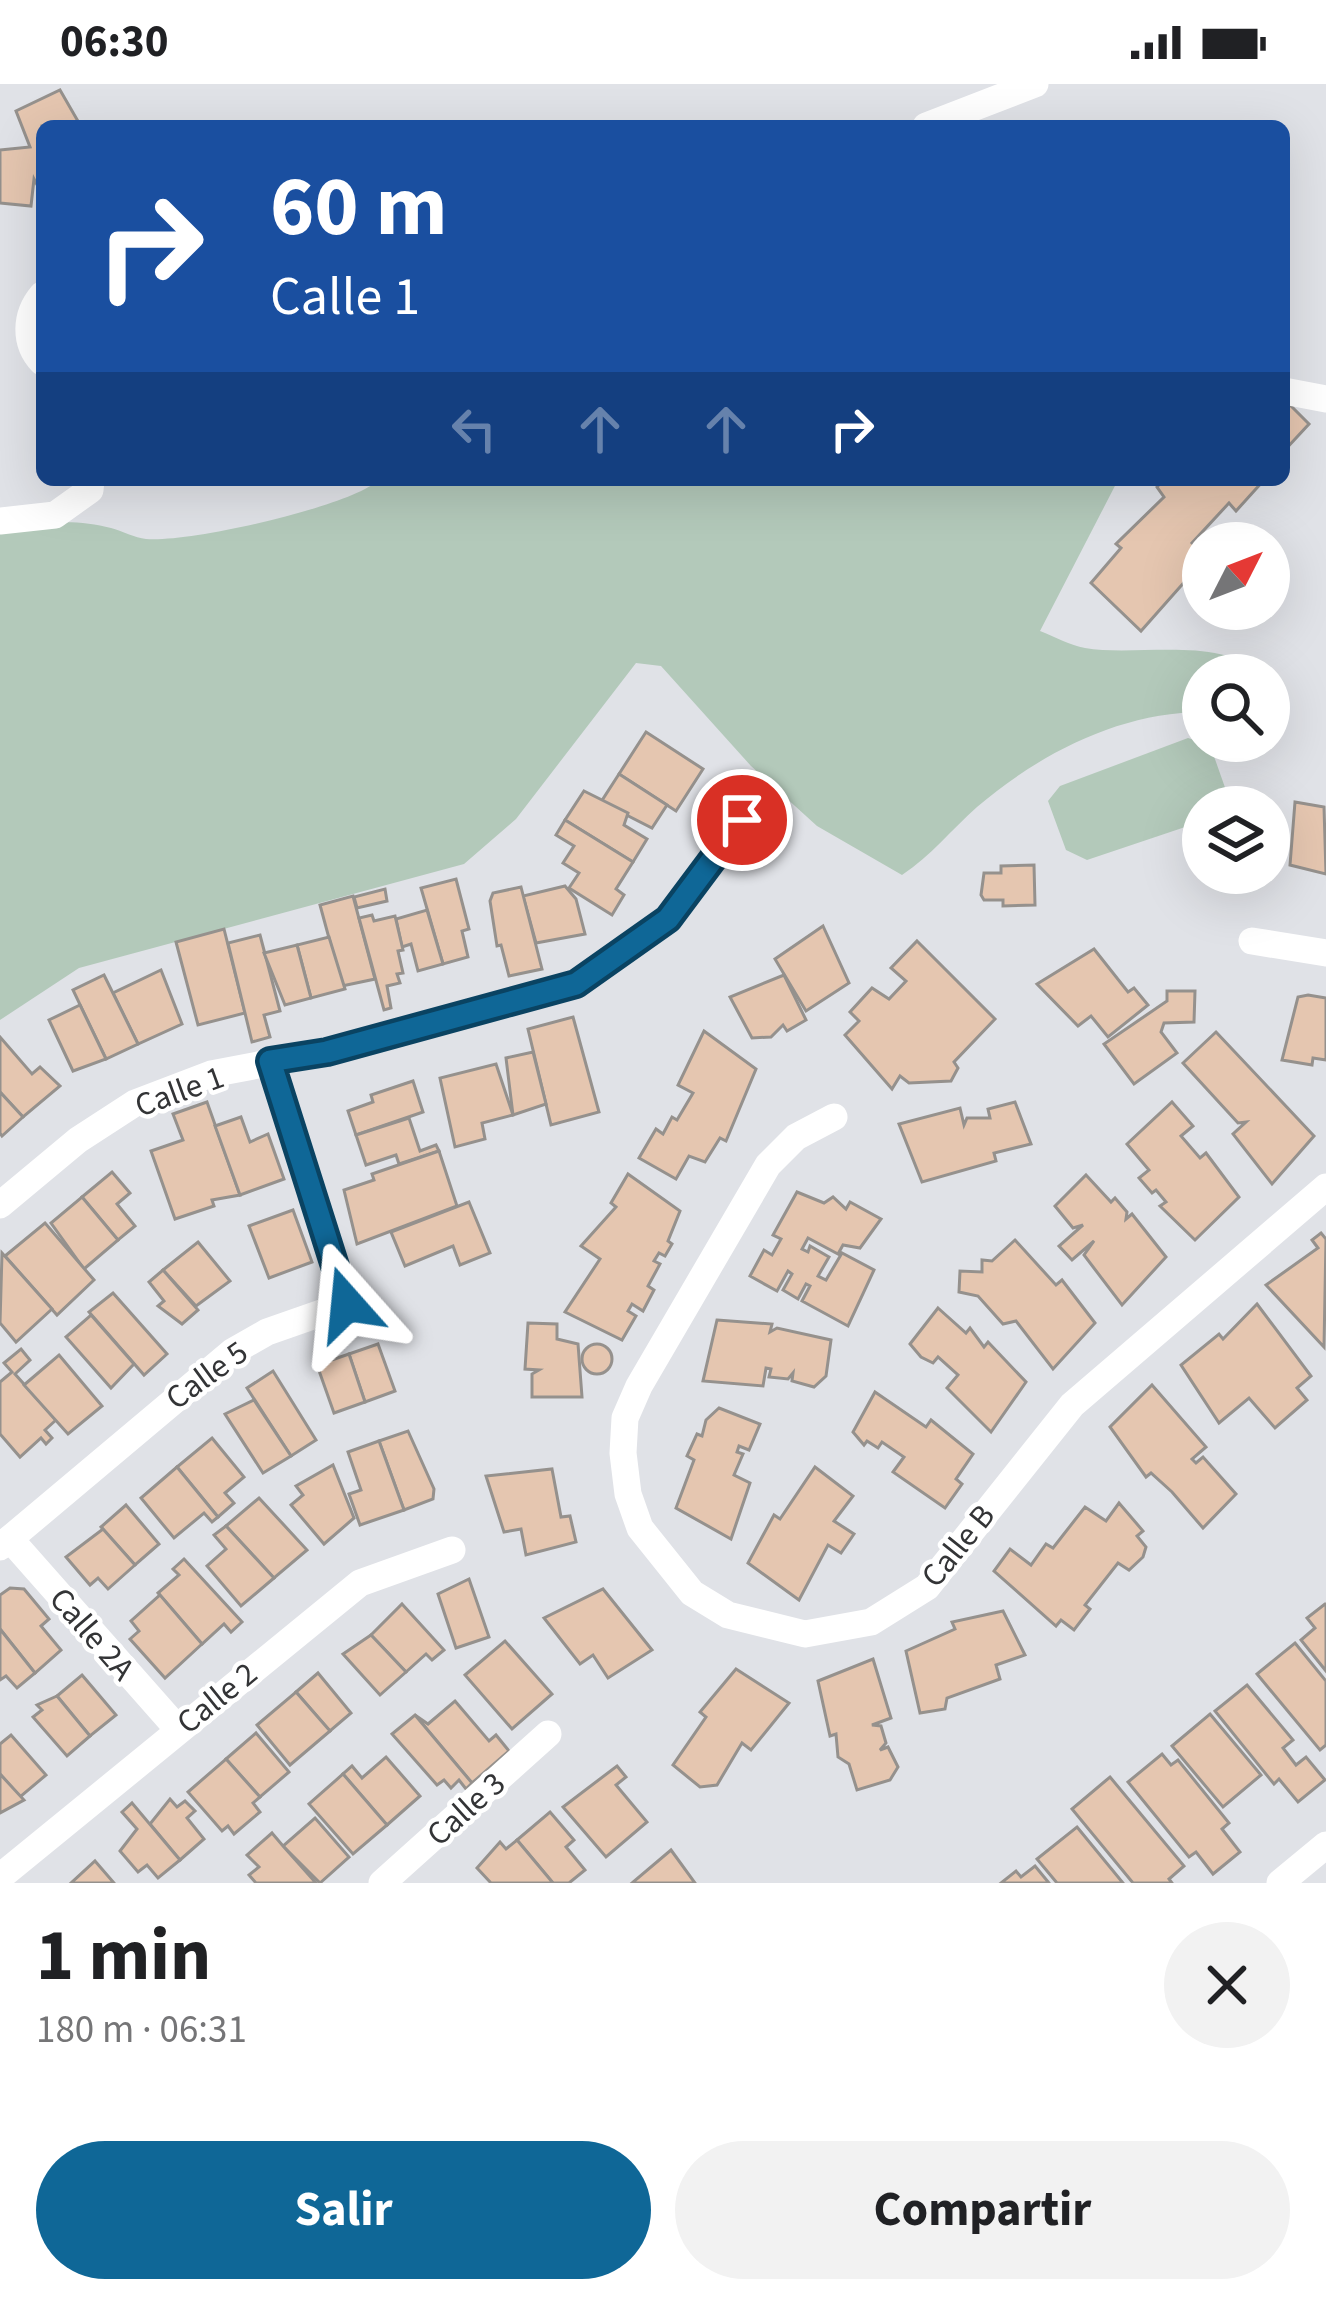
<!DOCTYPE html>
<html lang="es">
<meta charset="utf-8">
<style>
:root{--surface:#fff;--page:#f2f2f2;--text:#202124;--muted:#757577;--accent:#0f6797}
body{margin:0;font-family:"Source Sans 3",sans-serif;background:var(--page);color:var(--text);height:100vh;display:flex;flex-direction:column;font-size:45px;white-space:nowrap}
*{box-sizing:border-box;margin:0}
p{font-size:39px;color:var(--muted)}
.icon{flex:none;width:66px;height:66px;fill:none;stroke:currentColor;stroke-width:2;stroke-linecap:round;stroke-linejoin:round}
.map{position:relative;height:1799px;overflow:hidden}
.details{display:flex;flex-direction:column;background:var(--surface);flex:1}
.details>*{flex:none}
.guide{position:absolute;left:36px;top:36px;width:1254px;height:366px;border-radius:18px;box-shadow:0 12px 48px #0002;background:#1a4fa0;color:#fff;overflow:hidden}
.needle{width:78px;rotate:48deg}
.fabs{position:absolute;left:1182px;top:438px;display:grid;gap:24px}
.fabs a{display:grid;place-items:center;width:108px;height:108px;border-radius:50%;background:var(--surface);box-shadow:0 12px 48px #0002;font-size:60px}
.pin{position:absolute;display:grid;place-items:center;width:102px;height:102px;color:#fff;margin:-51px;border:6px solid #fff;border-radius:50%;box-shadow:0 3px 12px #0007}
.me{position:absolute;width:132px;margin:-66px;rotate:342deg;stroke-linejoin:round;filter:drop-shadow(0 0 9px #0008)}
.turn{display:flex;align-items:center;gap:42px;height:252px;padding:0 36px;font-size:54px}
.turn .icon{width:156px;height:156px;stroke-width:2.5}
.turn b{display:block;font-size:84px;line-height:102px}
.lanes{display:flex;align-items:center;height:114px;padding:0 36px;background:#0003;justify-content:center;gap:60px;direction:ltr}
.lanes .off{opacity:.35}
.round{display:grid;place-items:center;flex:none;width:126px;height:126px;border-radius:63px;background:var(--page)}
.summary{display:flex;align-items:center;justify-content:space-between;height:204px;padding:0 36px}
h1{font-size:72px;font-weight:700;line-height:90px}
.button{display:flex;gap:24px;margin-top:auto;padding:24px 36px}
.button a{flex:1;height:138px;border-radius:72px;background:var(--accent);color:#fff;font-size:48px;font-weight:700;line-height:138px;text-align:center}
.button a+a{background:var(--page);color:var(--text)}
.status{display:flex;justify-content:space-between;align-items:center;height:84px;padding:0 60px;background:var(--surface);direction:ltr}
.status svg{height:33px;fill:currentColor}
.map>svg:first-child{display:block}
.green{fill:#b3c9ba}
.building{fill:#e5c6b0;stroke:#95918d;stroke-width:3}
.lines{fill:none;stroke-linecap:round;stroke-linejoin:round}
.street{stroke:#fff;stroke-width:27}
.route-casing{stroke:#0a4362;stroke-width:30}
.route{stroke:#0f6797;stroke-width:21}
.labels{text-anchor:middle;stroke-width:9;stroke-linejoin:round;paint-order:stroke}
.street-label{font-size:33px;fill:#333436;stroke:#fff}
</style>
<div class="status"><b>06:30</b><svg viewBox="0 0 49 12"><path d="M0 12V9h3v3zM5 12V6h3v6zM10 12V3h3v9zM15 12V0h3v12zM26 1h20v11H26zM47 4h2v5h-2z"/></svg></div>
<div class="map">
<svg width="1326" height="1799" viewBox="0 0 1326 1799">
<rect width="100%" height="100%" fill="#e0e2e7"/>
<g class="green">
<path d="M379,396h739l-78,151c15,6 30,14 45,17 50,9 141,-13 173,27h-55v37c-83,0 -164,42 -226,95 -26,23 -46,49 -75,68l-85,-49 -66,-60 -90,-100 -25,-3 -120,156 -52,45 -385,104 -79,52v-489c34,-9 76,-13 111,-3 11,3 24,10 35,11 43,4 203,-32 233,-59z"/>
<polygon points="1188,654 1210,661 1228,712 1222,723 1203,723 1203,737 1087,776 1066,766 1048,717 1060,702"/>
</g>
<g class="building">
<polygon points="60,6 79,39 42,42 42,110 34,95 31,122 0,119 0,66 30,63 16,27"/>
<polygon points="1284,315 1309,340 1284,367"/>
<polygon points="1163,396 1264,396 1236,427 1229,419 1192,459 1203,469 1203,477 1141,547 1091,499 1121,464 1116,460 1164,413 1157,403"/>
<polygon points="646,648 703,685 676,727 619,690"/>
<polygon points="619,690 667,721 652,744 601,718"/>
<polygon points="584,707 628,729 624,741 647,755 633,778 565,736"/>
<polygon points="1295,718 1324,723 1326,790 1290,781"/>
<polygon points="565,736 633,778 616,805 624,811 612,831 569,804 579,789 563,779 574,762 556,751"/>
<polygon points="1034,781 1035,821 1003,822 1003,816 984,816 981,811 984,789 1001,789 1001,782"/>
<polygon points="456,795 469,845 462,847 468,873 443,880 421,804"/>
<polygon points="565,802 576,815 585,850 536,859 523,812"/>
<polygon points="521,803 542,885 509,892 501,861 497,862 490,817 493,809"/>
<polygon points="385,805 387,817 357,824 354,813"/>
<polygon points="353,812 375,895 342,902 320,821"/>
<polygon points="427,826 443,880 418,887 411,860 402,863 396,835"/>
<polygon points="372,831 374,837 395,832 403,866 398,867 403,889 397,890 400,899 387,902 391,924 384,926 359,834"/>
<polygon points="823,842 849,899 806,927 775,875"/>
<polygon points="224,845 245,929 198,941 176,858"/>
<polygon points="260,851 280,927 264,931 270,953 252,958 228,859"/>
<polygon points="329,853 345,905 311,914 297,861"/>
<polygon points="917,857 995,935 954,978 958,984 951,997 909,999 900,992 892,1005 845,951 859,937 850,928 872,904 889,915 906,897 891,884"/>
<polygon points="297,861 311,914 285,921 264,869"/>
<polygon points="1094,865 1128,908 1134,904 1148,921 1108,953 1091,932 1078,942 1037,900"/>
<polygon points="161,886 182,940 138,960 113,909"/>
<polygon points="104,891 138,960 106,975 73,906"/>
<polygon points="784,891 806,936 787,947 783,941 771,953 752,954 730,913"/>
<polygon points="1167,907 1195,907 1194,938 1164,939 1161,948 1177,969 1134,1000 1104,960 1167,917"/>
<polygon points="1308,911 1326,914 1326,976 1313,974 1312,981 1282,976 1298,913"/>
<polygon points="80,921 106,975 73,987 49,936"/>
<polygon points="573,933 599,1028 551,1041 528,945"/>
<polygon points="704,947 756,985 726,1057 720,1054 705,1078 689,1072 676,1095 639,1074 656,1045 663,1050 672,1033 677,1036 693,1009 678,1001"/>
<polygon points="1216,948 1314,1052 1272,1100 1233,1050 1246,1038 1238,1039 1183,979"/>
<polygon points="0,953 32,990 40,983 60,1002 23,1033 0,1008"/>
<polygon points="533,968 546,1020 513,1031 506,974"/>
<polygon points="496,980 513,1031 482,1039 485,1055 455,1063 440,994"/>
<polygon points="413,997 423,1028 356,1051 348,1027 373,1018 371,1011"/>
<polygon points="0,1008 23,1033 2,1052 0,1049"/>
<polygon points="207,1018 240,1111 212,1116 214,1122 175,1135 151,1067 183,1056 173,1030"/>
<polygon points="1015,1018 1031,1060 994,1069 996,1077 922,1098 899,1040 960,1024 964,1041 967,1034 990,1034 988,1025"/>
<polygon points="1172,1018 1193,1042 1181,1052 1200,1074 1206,1069 1239,1113 1195,1156 1160,1122 1166,1118 1156,1106 1152,1109 1139,1094 1149,1086 1127,1060"/>
<polygon points="241,1033 250,1058 268,1050 284,1095 240,1111 215,1042"/>
<polygon points="409,1034 420,1067 436,1061 439,1067 399,1080 396,1071 366,1081 356,1051"/>
<polygon points="439,1067 457,1122 357,1160 344,1106 374,1096 372,1090"/>
<polygon points="112,1088 130,1109 117,1120 135,1142 118,1156 82,1113"/>
<polygon points="628,1090 680,1127 668,1157 672,1160 665,1172 659,1169 654,1177 660,1180 648,1202 654,1206 643,1227 632,1220 628,1227 636,1232 622,1256 565,1228 600,1175 581,1162 616,1123 611,1119"/>
<polygon points="1086,1091 1111,1118 1115,1114 1127,1128 1126,1135 1132,1130 1166,1173 1122,1221 1084,1171 1094,1157 1072,1176 1059,1162 1083,1141 1073,1144 1055,1122"/>
<polygon points="797,1108 824,1119 833,1113 846,1125 850,1118 881,1135 860,1164 843,1161 838,1170 808,1154 802,1165 808,1168 810,1162 829,1173 818,1192 826,1196 842,1169 874,1186 848,1242 802,1217 810,1202 806,1200 798,1215 783,1206 792,1190 788,1187 777,1207 750,1192 764,1166 772,1171 781,1155 773,1151"/>
<polygon points="82,1113 118,1156 84,1185 51,1139"/>
<polygon points="469,1118 490,1169 460,1181 453,1162 405,1182 391,1148"/>
<polygon points="293,1126 312,1178 269,1194 249,1142"/>
<polygon points="45,1139 94,1196 57,1231 5,1172"/>
<polygon points="1321,1149 1326,1155 1324,1263 1266,1201 1318,1164 1312,1156"/>
<polygon points="1015,1156 1056,1201 1062,1196 1095,1239 1053,1285 1016,1237 1003,1240 978,1212 959,1208 960,1187 982,1188 982,1176 992,1177"/>
<polygon points="198,1158 230,1197 196,1222 163,1186"/>
<polygon points="2,1169 52,1225 16,1258 0,1239"/>
<polygon points="163,1186 198,1226 182,1240 158,1222 164,1217 149,1198"/>
<polygon points="113,1209 167,1270 144,1291 89,1228"/>
<polygon points="1257,1220 1311,1292 1297,1304 1307,1316 1275,1344 1249,1314 1219,1339 1181,1281 1219,1250 1223,1255"/>
<polygon points="938,1224 966,1249 970,1244 984,1263 988,1258 1026,1298 991,1348 947,1304 958,1291 938,1273 933,1279 921,1273 910,1260"/>
<polygon points="91,1231 134,1280 111,1304 66,1253"/>
<polygon points="717,1236 772,1240 770,1248 777,1244 831,1256 826,1292 814,1303 792,1297 793,1289 788,1295 769,1293 771,1285 766,1284 763,1302 703,1297"/>
<polygon points="528,1239 557,1240 557,1255 578,1260 582,1313 532,1313 532,1290 539,1286 525,1285"/>
<polygon points="378,1260 395,1307 365,1318 349,1270"/>
<circle cx="597" cy="1275" r="15"/>
<polygon points="21,1265 30,1276 15,1290 56,1336 45,1346 52,1354 46,1360 41,1354 20,1373 0,1350 0,1298 12,1288 4,1279"/>
<polygon points="349,1270 365,1318 334,1329 317,1281"/>
<polygon points="59,1271 102,1322 68,1350 24,1301"/>
<polygon points="273,1287 316,1356 291,1372 247,1304"/>
<polygon points="1152,1301 1206,1363 1192,1375 1196,1379 1203,1373 1236,1410 1203,1444 1172,1408 1151,1389 1146,1393 1110,1343"/>
<polygon points="875,1308 926,1343 931,1336 973,1370 956,1395 962,1400 945,1424 893,1388 904,1373 882,1358 878,1364 867,1357 864,1361 853,1348"/>
<polygon points="254,1316 291,1372 263,1389 225,1330"/>
<polygon points="719,1324 760,1340 749,1366 739,1362 737,1368 743,1370 734,1391 750,1399 731,1455 676,1424 694,1376 687,1372 697,1350 702,1352 706,1336"/>
<polygon points="408,1347 434,1405 433,1415 404,1426 379,1357"/>
<polygon points="212,1354 244,1393 225,1409 234,1419 218,1433 177,1383"/>
<polygon points="379,1357 404,1426 360,1441 349,1410 361,1406 348,1368"/>
<polygon points="333,1381 354,1434 324,1460 291,1421 303,1411 296,1402"/>
<polygon points="177,1383 218,1433 212,1438 204,1429 174,1454 141,1414"/>
<polygon points="815,1383 853,1412 834,1437 854,1450 841,1469 828,1461 799,1516 748,1479 774,1431 780,1435"/>
<polygon points="552,1385 561,1433 570,1432 576,1458 526,1471 521,1445 504,1448 486,1392"/>
<polygon points="259,1414 307,1466 274,1494 226,1442"/>
<polygon points="1119,1419 1143,1447 1137,1452 1146,1463 1143,1473 1129,1486 1118,1479 1085,1521 1090,1525 1074,1546 1061,1536 1056,1542 994,1487 1010,1465 1031,1481 1046,1460 1053,1464 1085,1423 1106,1437"/>
<polygon points="126,1421 159,1460 135,1481 101,1443"/>
<polygon points="226,1442 274,1494 241,1522 207,1482 226,1465 214,1451"/>
<polygon points="103,1445 135,1481 108,1505 98,1494 90,1501 66,1473"/>
<polygon points="184,1475 242,1538 231,1548 224,1540 202,1560 158,1509 179,1491 173,1485"/>
<polygon points="469,1495 489,1553 456,1564 438,1510"/>
<polygon points="10,1504 24,1505 49,1535 41,1542 61,1566 35,1589 0,1545 0,1511"/>
<polygon points="603,1505 652,1566 608,1594 593,1571 580,1580 544,1534"/>
<polygon points="160,1511 202,1560 165,1594 130,1555 139,1547 131,1537"/>
<polygon points="402,1520 444,1566 432,1576 426,1570 406,1588 371,1551"/>
<polygon points="1325,1520 1326,1520 1326,1587 1301,1556 1315,1544 1307,1534"/>
<polygon points="1003,1527 1025,1571 996,1581 1000,1595 947,1614 945,1625 920,1629 906,1567 955,1545 952,1538"/>
<polygon points="0,1545 35,1589 17,1604 6,1592 0,1596"/>
<polygon points="371,1551 406,1588 380,1611 343,1570"/>
<polygon points="505,1557 552,1610 512,1645 465,1591"/>
<polygon points="1295,1559 1326,1597 1326,1661 1320,1666 1257,1590"/>
<polygon points="873,1575 891,1634 872,1641 881,1642 886,1659 880,1666 888,1663 898,1683 890,1696 857,1706 849,1680 838,1673 836,1650 830,1652 818,1597"/>
<polygon points="736,1585 789,1619 751,1666 742,1659 717,1701 700,1703 673,1681 706,1633 700,1628"/>
<polygon points="318,1589 351,1629 330,1647 296,1608"/>
<polygon points="82,1591 116,1631 90,1652 57,1612"/>
<polygon points="1247,1601 1293,1656 1283,1664 1296,1681 1306,1673 1325,1696 1298,1718 1279,1695 1274,1700 1215,1627"/>
<polygon points="296,1608 330,1647 290,1681 257,1641"/>
<polygon points="57,1612 90,1652 67,1672 33,1633 42,1626 37,1621"/>
<polygon points="455,1617 489,1657 496,1651 509,1667 472,1699 415,1631 428,1640"/>
<polygon points="1210,1630 1261,1691 1223,1723 1172,1662"/>
<polygon points="415,1631 472,1699 466,1705 459,1696 451,1704 444,1696 437,1701 392,1650"/>
<polygon points="256,1649 289,1688 260,1713 226,1675"/>
<polygon points="11,1651 46,1691 20,1713 0,1690 0,1660"/>
<polygon points="1162,1670 1171,1681 1178,1676 1229,1739 1222,1745 1240,1768 1213,1790 1196,1768 1189,1773 1128,1698"/>
<polygon points="386,1673 420,1712 387,1741 343,1690 352,1682 362,1694"/>
<polygon points="226,1675 260,1713 253,1719 260,1728 234,1750 228,1742 222,1747 188,1708"/>
<polygon points="617,1682 626,1693 616,1701 647,1738 606,1773 563,1723"/>
<polygon points="0,1690 24,1716 0,1729"/>
<polygon points="343,1690 387,1741 353,1770 309,1720"/>
<polygon points="1110,1693 1184,1782 1169,1795 1172,1799 1133,1799 1072,1725"/>
<polygon points="170,1715 177,1723 185,1717 195,1727 187,1734 204,1755 180,1776 150,1740"/>
<polygon points="132,1719 180,1776 158,1794 147,1781 138,1788 120,1767 137,1745 122,1728"/>
<polygon points="550,1728 574,1756 566,1763 585,1786 569,1799 553,1799 517,1756"/>
<polygon points="315,1734 349,1773 320,1799 283,1762"/>
<polygon points="1077,1743 1123,1799 1057,1799 1037,1775"/>
<polygon points="272,1749 283,1762 316,1799 256,1799 249,1791 259,1783 247,1771"/>
<polygon points="517,1756 553,1799 491,1799 477,1784 500,1758 506,1765"/>
<polygon points="671,1766 695,1799 632,1799"/>
<polygon points="95,1777 114,1799 71,1799"/>
<polygon points="1035,1782 1049,1799 1001,1799 1016,1787 1021,1793"/>
</g>
<g class="lines">
<g class="street">
<polyline points="926,42 1035,0"/>
<path d="M42,211c-17,20 -18,48 0,67"/>
<polyline points="1284,307 1326,315"/>
<polyline points="0,437 55,431 90,406 91,396"/>
<polyline points="1252,857 1326,869"/>
<polyline points="834,1033 796,1053 768,1081 639,1302 625,1334 623,1369 628,1410 640,1444 692,1509 728,1531 805,1550 871,1538 927,1503 1072,1321 1326,1103"/>
<polyline points="0,1121 78,1056 135,1019 211,990 327,968 576,900 668,835 742,736"/>
<polyline points="10,1455 177,1644"/>
<polyline points="0,1463 232,1268 267,1248 347,1220 270,977"/>
<polyline points="0,1793 360,1499 452,1466"/>
<polyline points="382,1799 548,1650"/>
<polyline points="1280,1799 1326,1761"/>
</g>
</g>
<g class="lines">
<g class="route-casing">
<polyline id="route" points="347,1220 270,977 327,968 576,900 668,835 742,736"/>
</g>
<use href="#route" class="route"/>
</g>
<g class="labels">
<g class="street-label">
<text transform="translate(179 1006) rotate(-20)" y="12">Calle 1</text>
<text transform="translate(206 1290) rotate(-36)" y="12">Calle 5</text>
<text transform="translate(957 1461) rotate(-51)" y="12">Calle B</text>
<text transform="translate(93 1549) rotate(49)" y="12">Calle 2A</text>
<text transform="translate(216 1613) rotate(-39)" y="12">Calle 2</text>
<text transform="translate(465 1724) rotate(-42)" y="12">Calle 3</text>
</g>
</g>
</svg>
<div class="fabs">
<a><svg class="needle" viewBox="-14 -14 28 28"><path d="M0-13l5 13h-10z" fill="#e53935"/><path d="M0 13l5-13h-10z" fill="#757577"/></svg></a>
<a><svg class="icon" aria-label="search" viewBox="0 0 24 24"><circle cx="10" cy="10" r="6"/><path d="M15 15l6 6"/></svg></a>
<a><svg class="icon" aria-label="layers" viewBox="0 0 24 24"><path d="M12 4l9 5-9 5-9-5zM3 14l9 5 9-5"/></svg></a>
</div>
<div class="pin" style="left:742px;top:736px;background:#d93025"><svg class="icon" aria-label="arrive" viewBox="0 0 24 24"><path d="M6 21V4h12l-3 4 3 4H6"/></svg></div>
<svg class="me" style="left:347px;top:1220px" viewBox="-20 -20 40 40"><path d="M0-17L14 15 0 8-14 15z" fill="#0f6797" stroke="#fff" stroke-width="4"/></svg>
<div class="guide">
<div class="turn"><svg class="icon" aria-label="right" viewBox="0 0 24 24"><path d="M7 20v-9h11M14 6l5 5-5 5"/></svg><div><b>60 m</b>Calle 1</div></div>
<div class="lanes"><svg class="icon off" aria-label="left" viewBox="0 0 24 24"><path d="M17 20v-9H6M10 6l-5 5 5 5"/></svg><svg class="icon off" aria-label="ahead" viewBox="0 0 24 24"><path d="M12 20V5M6 11l6-6 6 6"/></svg><svg class="icon off" aria-label="ahead" viewBox="0 0 24 24"><path d="M12 20V5M6 11l6-6 6 6"/></svg><svg class="icon" aria-label="right" viewBox="0 0 24 24"><path d="M7 20v-9h11M14 6l5 5-5 5"/></svg></div>
</div>
</div>
<section class="details">
<div class="summary"><div><h1>1 min</h1><p>180 m · 06:31</p></div><a class="round"><svg class="icon" aria-label="close" viewBox="0 0 24 24"><path d="M6 6l12 12M18 6L6 18"/></svg></a></div>
<div class="button"><a>Salir</a><a>Compartir</a></div>
</section>
